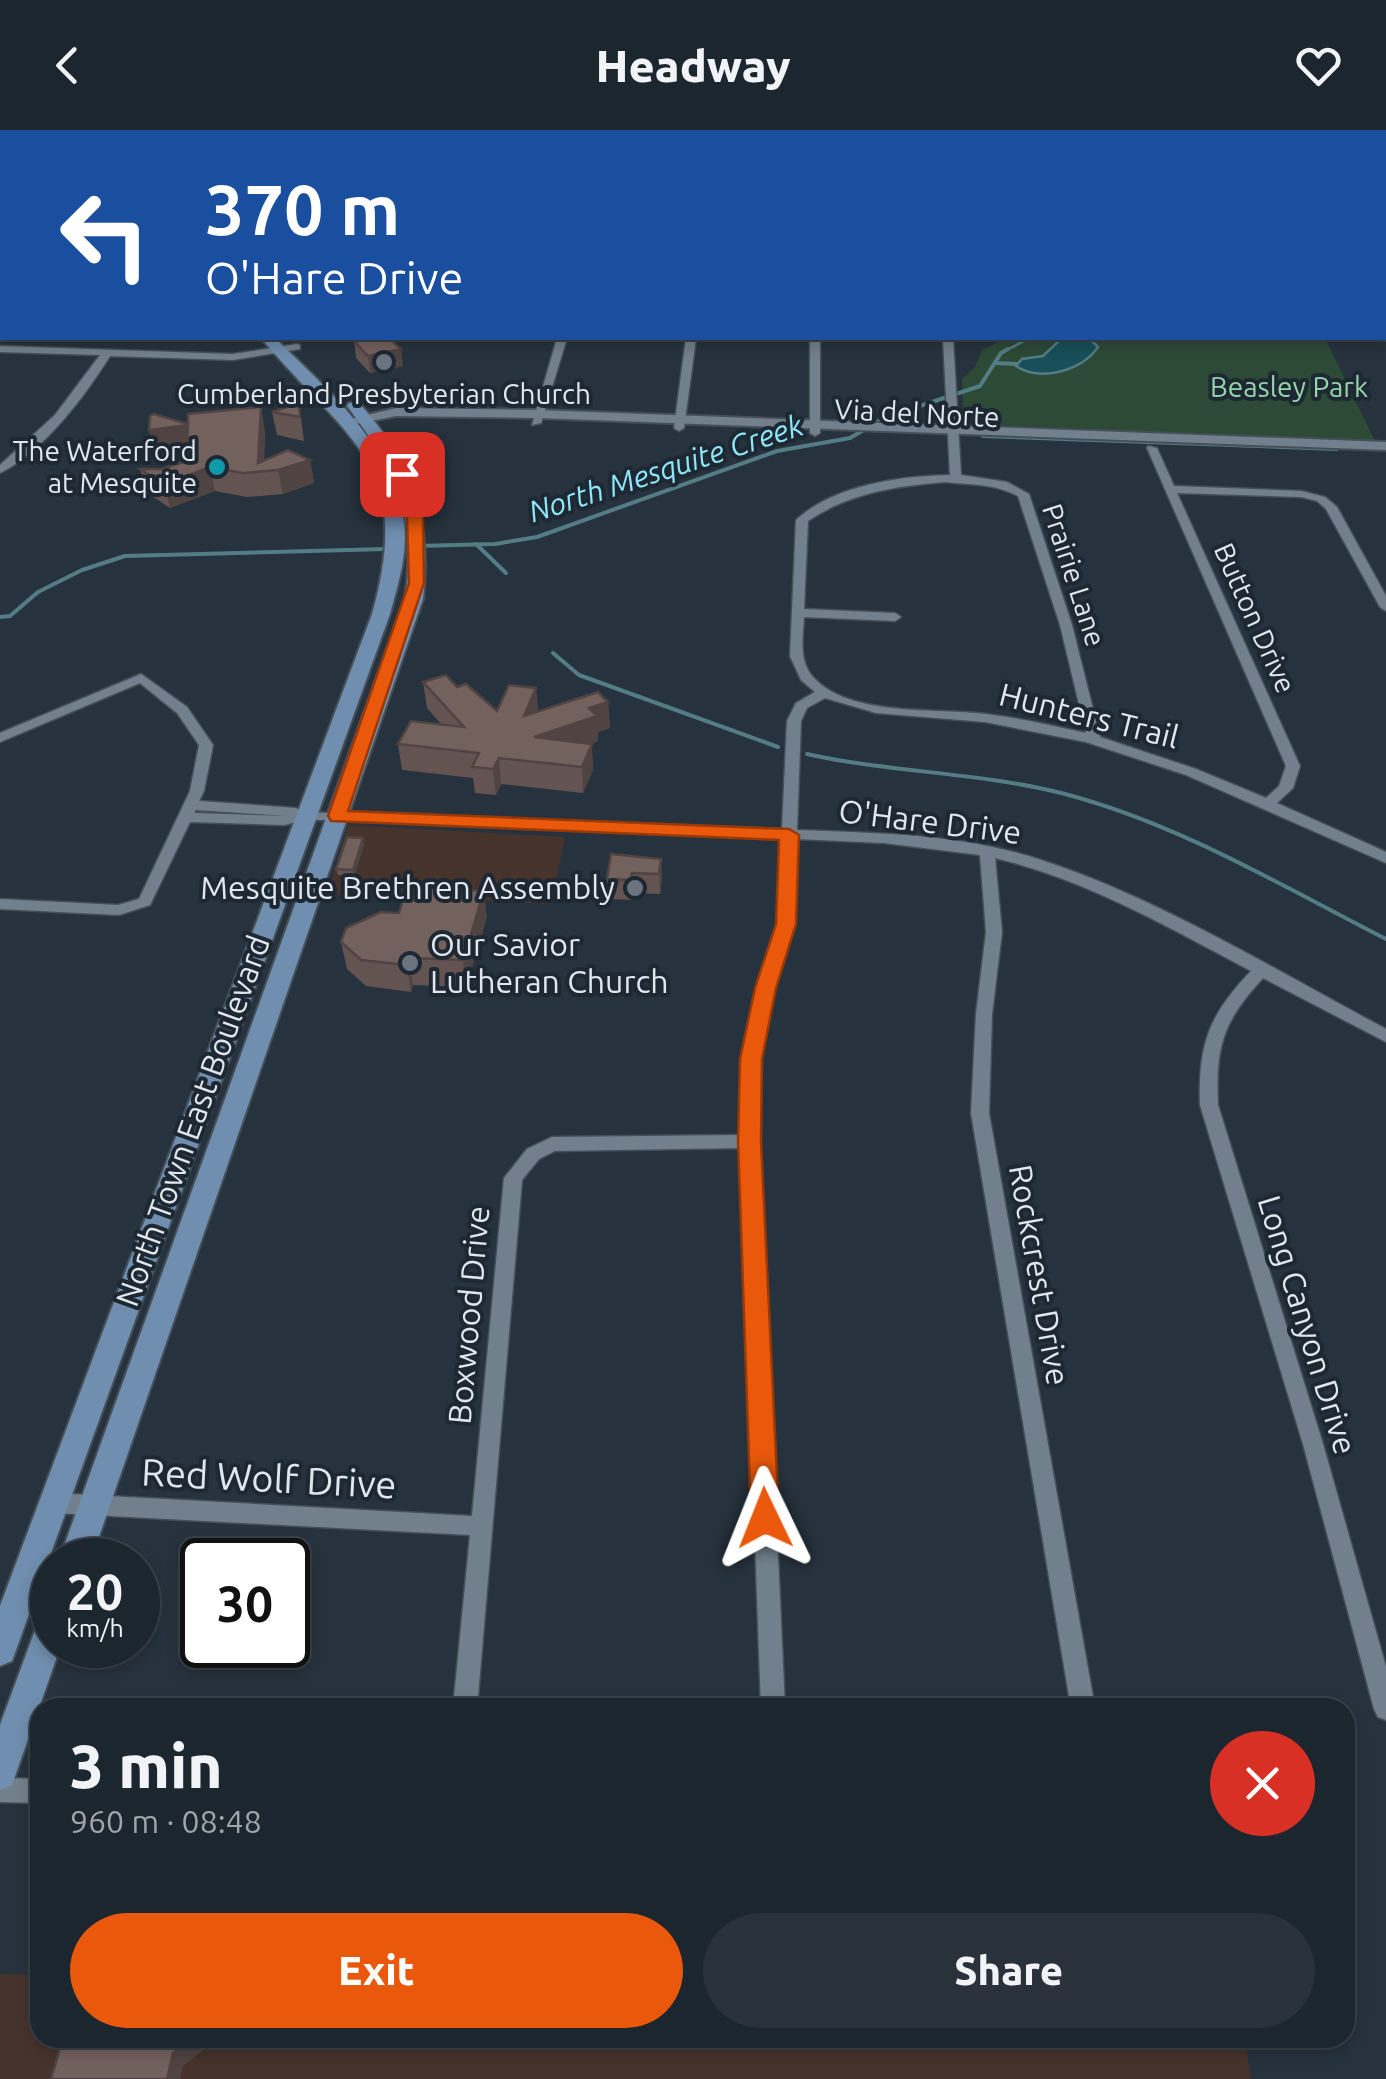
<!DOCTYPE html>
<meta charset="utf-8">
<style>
:root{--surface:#1c262e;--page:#29323a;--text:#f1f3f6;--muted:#a0a5aa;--line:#3a434a;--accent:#ea580c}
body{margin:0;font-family:Ubuntu,sans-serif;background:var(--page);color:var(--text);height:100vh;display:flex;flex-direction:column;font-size:38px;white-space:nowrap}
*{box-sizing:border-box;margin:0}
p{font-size:32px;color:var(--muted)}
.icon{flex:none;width:55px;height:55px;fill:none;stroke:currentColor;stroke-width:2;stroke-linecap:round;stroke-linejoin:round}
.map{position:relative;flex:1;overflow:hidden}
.drawer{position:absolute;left:30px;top:1568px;width:1325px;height:350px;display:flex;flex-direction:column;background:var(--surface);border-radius:30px;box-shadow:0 5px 15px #0003,0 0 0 2px var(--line)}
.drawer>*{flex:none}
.hud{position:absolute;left:0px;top:0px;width:1388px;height:210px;box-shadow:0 5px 15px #0003,0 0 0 2px var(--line);background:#1a4fa0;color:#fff;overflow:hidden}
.speed{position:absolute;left:30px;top:1408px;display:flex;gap:20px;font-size:50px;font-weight:700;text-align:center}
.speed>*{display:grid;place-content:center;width:130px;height:130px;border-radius:50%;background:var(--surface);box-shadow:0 5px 15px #0003,0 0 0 2px var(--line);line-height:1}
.speed small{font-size:25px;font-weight:400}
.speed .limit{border:5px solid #111;border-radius:15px;background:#fff;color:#111}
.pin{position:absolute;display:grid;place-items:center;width:85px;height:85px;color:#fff;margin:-42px;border-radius:20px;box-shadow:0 5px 15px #0006}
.me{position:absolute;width:110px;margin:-55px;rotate:358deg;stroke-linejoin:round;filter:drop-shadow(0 0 8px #0008)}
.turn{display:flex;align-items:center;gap:35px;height:210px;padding:0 40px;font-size:45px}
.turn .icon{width:130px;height:130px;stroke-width:2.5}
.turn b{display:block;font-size:70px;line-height:85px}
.round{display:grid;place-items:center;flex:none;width:105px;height:105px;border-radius:52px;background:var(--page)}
.headline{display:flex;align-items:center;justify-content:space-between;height:170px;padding:0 40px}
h1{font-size:60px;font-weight:800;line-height:75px}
.button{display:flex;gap:20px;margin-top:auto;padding:20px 40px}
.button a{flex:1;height:115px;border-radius:60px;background:var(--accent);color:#fff;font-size:40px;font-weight:800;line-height:115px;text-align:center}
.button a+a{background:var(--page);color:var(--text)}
header{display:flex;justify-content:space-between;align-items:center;height:130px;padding:0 40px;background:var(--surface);font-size:45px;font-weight:800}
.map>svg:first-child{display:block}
.commercial{fill:#46332c}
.green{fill:#2c4a36}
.water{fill:#184f59;stroke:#547c85;stroke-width:2.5}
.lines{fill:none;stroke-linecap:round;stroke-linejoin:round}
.stream-far1{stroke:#547c85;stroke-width:2.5}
.stream{stroke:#547c85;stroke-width:4}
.minor-casing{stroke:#454f58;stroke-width:3}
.tertiary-casing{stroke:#454f58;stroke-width:4}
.secondary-casing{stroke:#454f58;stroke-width:4}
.minor{fill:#72808d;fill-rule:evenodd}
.tertiary{fill:#72808d;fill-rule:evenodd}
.secondary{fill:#708eaf;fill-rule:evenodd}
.wall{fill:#635351}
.shaded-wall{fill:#504442}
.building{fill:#73615e;stroke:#504442;stroke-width:2.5}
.route{fill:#ea580c;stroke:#983908;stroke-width:2.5}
.worship-dot{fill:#6b7280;stroke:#1d2832;stroke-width:4}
.culture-dot{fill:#0f9aa8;stroke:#1d2832;stroke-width:4}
.labels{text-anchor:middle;stroke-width:8;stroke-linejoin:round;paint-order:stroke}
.far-park-label{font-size:28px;fill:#95d4a9;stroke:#1d2832}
.far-poi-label{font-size:28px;fill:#dfe6ed;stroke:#1d2832}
.far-street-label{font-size:28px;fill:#dfe6ed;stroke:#1d2832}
.far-water-label{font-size:30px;font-style:italic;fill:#8ee7f8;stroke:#1d2832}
.street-label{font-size:32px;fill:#dfe6ed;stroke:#1d2832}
.poi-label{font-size:32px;fill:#dfe6ed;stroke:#1d2832;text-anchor:end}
.near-street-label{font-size:38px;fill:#dfe6ed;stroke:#1d2832}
</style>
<header><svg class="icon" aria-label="back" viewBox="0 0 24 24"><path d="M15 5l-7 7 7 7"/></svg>Headway<svg class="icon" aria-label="heart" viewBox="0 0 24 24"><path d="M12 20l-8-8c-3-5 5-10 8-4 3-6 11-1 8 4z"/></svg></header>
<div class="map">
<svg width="1386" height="1949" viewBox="0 0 1386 1949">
<rect width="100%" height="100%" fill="#26323d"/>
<g class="commercial">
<polygon points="348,695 565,707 551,774 327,764"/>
<polygon points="0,1844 40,1845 40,1908 1245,1908 1251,1949 0,1949"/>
</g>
<polygon class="green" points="1006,208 1325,208 1376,313 963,293 962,249 975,237 982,220"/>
<path class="water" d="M1062,208h27l9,9c-16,24 -58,35 -82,19l6,-7 21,-3z"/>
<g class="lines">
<polyline class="stream-far1" points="1003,222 1030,208"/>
<g class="stream">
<polyline points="995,233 1017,234"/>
<polyline points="983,306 1337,319"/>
<polyline points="476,414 506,443"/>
<polyline points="417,416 495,414 537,407 777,321 850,308 884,288 980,256 1001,223 1008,219"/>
<polyline points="0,487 10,486 38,462 82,440 125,426 386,419"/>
<polyline points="553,523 579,545 778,617"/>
<path d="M807,624c85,19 173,18 258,40 114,30 217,92 321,145"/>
</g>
<g class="minor-casing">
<g id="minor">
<polygon points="1310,0 1318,0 1319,2 1311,2"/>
<rect x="1385" y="54" width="1" height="4"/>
<rect x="1385" y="90" width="1" height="6"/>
<polygon points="557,208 567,208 541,293 532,295"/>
<polygon points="686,208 696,208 684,298 679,301 674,298"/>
<polygon points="810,208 820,208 820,303 815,306 810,303"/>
<path d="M943,208h10l8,137 46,7 22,12 43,131 28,112 96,32 70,29 13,-12 7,-20 -139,-318 1,-2 9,2 17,38 127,5 24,6 12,10 49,89v15l-6,-4 -54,-98 -9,-8 -16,-4 -124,-4 123,273 -7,22 -16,15 109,49v11l-200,-88 -100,-33 -101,-20 -109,-9 -51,-15 -18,10 -6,13 -4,109c80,3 164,4 241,29 119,38 237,111 348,170v13l-123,-64c-40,43 -48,69 -45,127l105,339 63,223v53l-8,-3 -4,-8 -71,-265 -103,-339c-2,-61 9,-90 51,-134 -83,-44 -164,-91 -256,-113l7,74 -10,82 -3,99 106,595h-24l-100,-595 5,-99 10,-82 -6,-77 -96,-12 -87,-4 -3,85 -20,64 -14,71 -1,82 26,567h-24l-20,-560 -186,3 -16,8 -17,21 -45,528h-24l17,-173 -416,-22 -8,-3 -3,-7 3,-7 8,-3 418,23 32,-338 23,-29 25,-12 189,-2 1,-76 16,-71 20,-64 4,-86 -445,-18h-31l-22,5 -94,-3 -40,83 -31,10 -119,-6v-10l118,6 21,-6 51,-108 9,-46 -22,-32 -37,-30 -140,59v-9l141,-59 46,33 26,38 -9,46 -5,10 97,7 7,4 479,17 5,-108 9,-18 19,-11 -14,-12 -11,-24 6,-136c38,-35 104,-44 154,-45zM945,352c26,3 48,1 73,14l42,129 26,108c-33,-7 -66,-15 -100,-19 -50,-6 -137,3 -173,-37 -15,-17 -10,-40 -9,-60l91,4 6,-4 -6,-4 -91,-4 4,-88c41,-28 88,-35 137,-39zM196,680l91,6 -93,-3z"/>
<path d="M297,214l3,1v4l-67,11 -123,-4c-25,40 -67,96 -110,117v-8l55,-50 45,-60 -100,-3v-6l233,8z"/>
<polygon points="0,1648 40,1649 40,1673 0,1672"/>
</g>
</g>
<g class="tertiary-casing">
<polygon id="tertiary" points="396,278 538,280 1386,312 1386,320 538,288 396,286 346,296 339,292"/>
</g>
<g class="secondary-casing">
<g id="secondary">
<rect x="0" y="74" width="2" height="8"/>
<path d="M261,208h14c52,51 120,109 129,185 4,31 -6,62 -14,91l-374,1036 -4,11 -12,5v-60l372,-992c43,-152 -25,-173 -111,-276z"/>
<path d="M349,273h10c52,57 73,119 64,196l-332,961h-32l346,-961c12,-82 -9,-129 -58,-193z"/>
<polygon points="52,1480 52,1515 61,1515 12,1655 0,1660 0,1595 41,1484"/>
</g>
</g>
<use href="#minor" class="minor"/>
<use href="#tertiary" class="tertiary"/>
<use href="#secondary" class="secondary"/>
</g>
<g class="wall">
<polygon points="359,208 403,236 370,243 356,228 354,211 360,210"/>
<polygon points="299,273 304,311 277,305 272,282"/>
<polygon points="188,294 265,300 264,331 310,330 314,353 283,364 247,367 215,361 170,378 146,362 140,339 162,339 186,331 186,319 154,323 149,300"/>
<polygon points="423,552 457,557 497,581 536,558 538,582 608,572 610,598 598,602 598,611 591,614 593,640 583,663 501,654 496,665 475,663 473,648 402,640 398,614 441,594 427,578"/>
<polygon points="364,715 354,746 338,745 336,739"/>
<polygon points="661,729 662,749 660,764 633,763 632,770 608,769 607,749"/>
<polygon points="487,787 466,857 413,855 411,862 366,856 347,839 341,812"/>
</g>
<g class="shaded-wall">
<polygon points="401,219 403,236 370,243 368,226"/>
<polygon points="261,277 265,300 263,342 258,333"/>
<polygon points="188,295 193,318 154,323 149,300"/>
<polygon points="310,330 314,353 283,364 278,340"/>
<polygon points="210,337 215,361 170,378 164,354"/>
<polygon points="536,558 538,583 524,586"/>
<polygon points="608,572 610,598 598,602 598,611 536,633 534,607 589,578"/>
<polygon points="592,614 593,640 583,663 582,637"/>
<polygon points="499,628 501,654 496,665 493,639"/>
<polygon points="363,708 364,715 354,746 353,740"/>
<polygon points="661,729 662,749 660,764 659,744"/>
<polygon points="484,761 487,787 466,857 463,830"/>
<polygon points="409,828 413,855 411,862 407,835"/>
<polygon points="193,1908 207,1908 211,1914 183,1936 180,1949 167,1949 173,1923"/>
</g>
<g class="building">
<polygon points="359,208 389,208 401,219 368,226 354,211 361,210"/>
<polygon points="299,273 300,287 272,282"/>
<polygon points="261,277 258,333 288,320 310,330 278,340 243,343 210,337 164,354 140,339 162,339 186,331 188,295 149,300 150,286 154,284 188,294 188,284"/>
<polygon points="446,545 457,557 466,554 497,581 509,555 536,558 524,586 598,562 608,572 589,578 597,586 534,607 592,614 582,637 499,628 493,639 472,637 479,623 398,614 411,591 464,597 423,552"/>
<polygon points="347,707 363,708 353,740 336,739"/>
<polygon points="611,724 661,729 659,744 632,743 631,750 607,749"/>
<polygon points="407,757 484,761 463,830 409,828 407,835 361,830 341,812 346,798 381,782 399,783"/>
<polygon points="63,1908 193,1908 173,1923 167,1949 51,1949"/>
</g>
<polygon class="route" points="402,339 410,344 423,388 424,453 348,681 789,699 799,705 796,794 776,858 762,929 761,1011 779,1388 775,1397 765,1401 755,1397 751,1388 738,1011 740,929 755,858 776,794 779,710 331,691 328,686 409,453 407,388 395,344"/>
<g class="worship-dot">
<circle cx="384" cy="232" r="10"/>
<circle cx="635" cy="758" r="10"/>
<circle cx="410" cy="833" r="10"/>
</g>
<circle class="culture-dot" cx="217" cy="337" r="10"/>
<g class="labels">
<g class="far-park-label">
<text x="1289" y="267">Beasley Park</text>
</g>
<g class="far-poi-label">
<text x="384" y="274">Cumberland Presbyterian Church</text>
<text x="197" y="331" text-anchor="end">The Waterford<tspan x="197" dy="32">at Mesquite</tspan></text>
</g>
<g class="far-street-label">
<text transform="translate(917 283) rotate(3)" y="10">Via del Norte</text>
<text transform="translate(1074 445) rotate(72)" y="10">Prairie Lane</text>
<text transform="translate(1255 488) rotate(66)" y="10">Button Drive</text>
</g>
<g class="far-water-label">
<text transform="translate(666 339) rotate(-18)" y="10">North Mesquite Creek</text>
</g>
<g class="street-label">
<text transform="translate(1089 586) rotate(14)" y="11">Hunters Trail</text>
<text transform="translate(930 692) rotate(7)" y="11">O'Hare Drive</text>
<text transform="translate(193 991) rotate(-70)" y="11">North Town East Boulevard</text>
<text transform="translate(1039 1145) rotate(80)" y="11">Rockcrest Drive</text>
<text transform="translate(469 1185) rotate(-85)" y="11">Boxwood Drive</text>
<text transform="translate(1307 1195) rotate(73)" y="11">Long Canyon Drive</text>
</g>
<g class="poi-label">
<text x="615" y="769">Mesquite Brethren Assembly</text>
<text x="430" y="826" text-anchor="start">Our Savior<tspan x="430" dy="37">Lutheran Church</tspan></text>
</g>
<g class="near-street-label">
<text transform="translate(269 1349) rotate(3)" y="13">Red Wolf Drive</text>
</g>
</g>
</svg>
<div class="speed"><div>20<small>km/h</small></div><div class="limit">30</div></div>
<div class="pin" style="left:402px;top:344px;background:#d93025"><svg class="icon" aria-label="arrive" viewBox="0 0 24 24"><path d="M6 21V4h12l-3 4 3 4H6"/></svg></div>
<svg class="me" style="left:765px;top:1388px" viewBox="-20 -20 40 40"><path d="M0-17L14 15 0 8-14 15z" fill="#ea580c" stroke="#fff" stroke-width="4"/></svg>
<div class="hud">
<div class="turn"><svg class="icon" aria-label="left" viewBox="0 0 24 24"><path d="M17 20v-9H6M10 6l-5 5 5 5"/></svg><div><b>370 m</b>O'Hare Drive</div></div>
</div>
<section class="drawer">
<div class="headline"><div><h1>3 min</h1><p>960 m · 08:48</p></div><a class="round" style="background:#d93025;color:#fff"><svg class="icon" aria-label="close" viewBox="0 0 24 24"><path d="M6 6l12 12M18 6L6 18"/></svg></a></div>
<div class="button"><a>Exit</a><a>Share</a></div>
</section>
</div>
